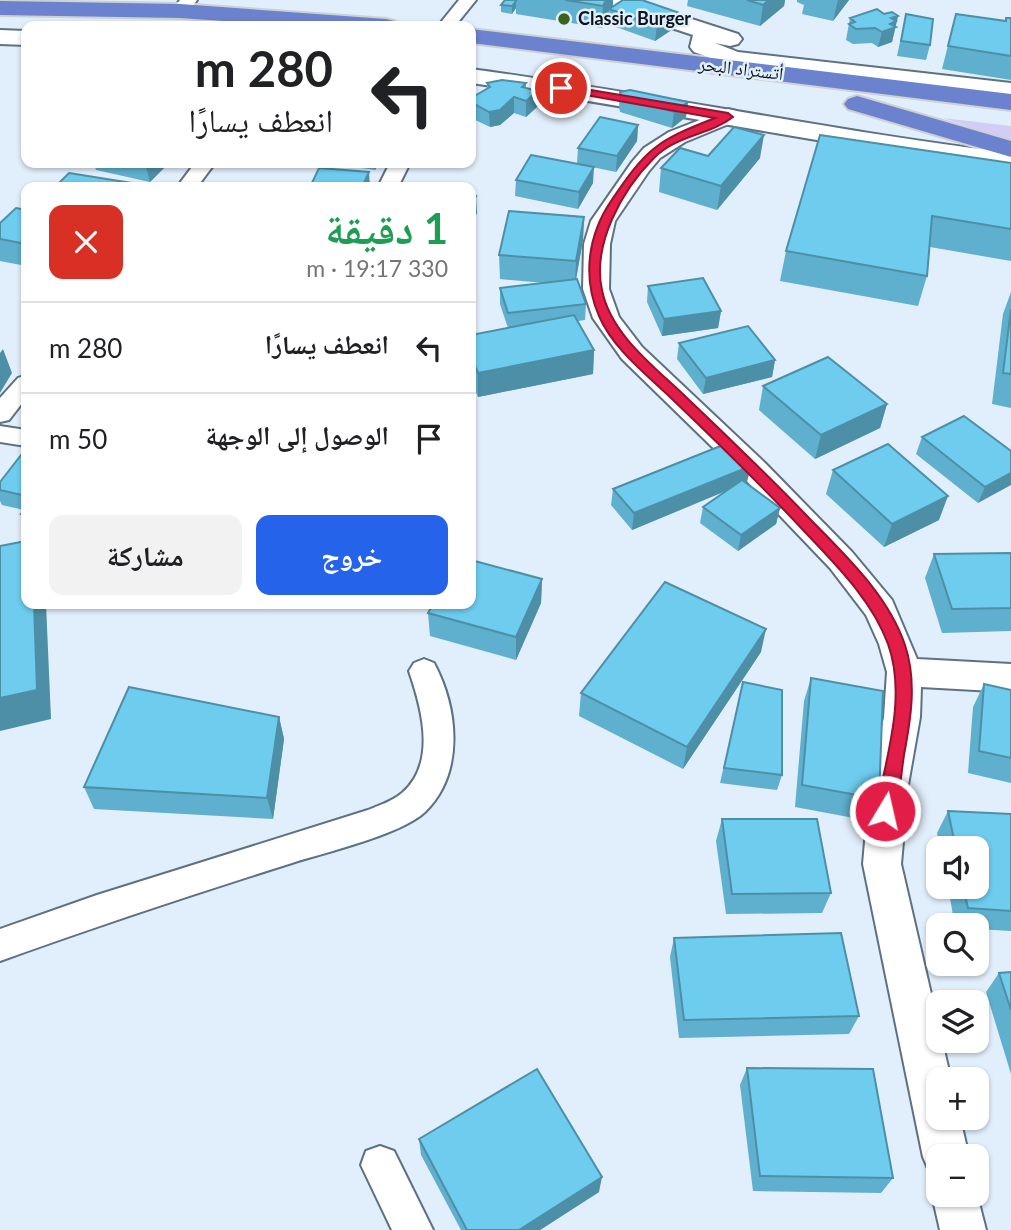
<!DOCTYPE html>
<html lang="ar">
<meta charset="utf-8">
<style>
:root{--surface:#fff;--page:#f2f2f2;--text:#202124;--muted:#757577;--line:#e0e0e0;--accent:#2563eb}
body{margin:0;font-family:Lato,"Noto Naskh Arabic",sans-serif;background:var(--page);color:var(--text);direction:rtl;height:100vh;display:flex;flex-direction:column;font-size:26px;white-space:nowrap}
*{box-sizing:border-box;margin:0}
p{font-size:23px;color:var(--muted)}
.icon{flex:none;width:38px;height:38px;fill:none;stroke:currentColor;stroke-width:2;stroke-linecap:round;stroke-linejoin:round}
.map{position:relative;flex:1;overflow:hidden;direction:ltr}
.panel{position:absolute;left:21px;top:182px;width:455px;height:427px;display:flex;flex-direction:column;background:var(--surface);border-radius:14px;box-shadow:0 2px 5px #0004;direction:rtl}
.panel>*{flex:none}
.top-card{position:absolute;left:21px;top:21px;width:455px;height:147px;border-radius:14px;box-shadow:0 2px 5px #0004;direction:rtl;background:#fff;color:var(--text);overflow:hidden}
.buttons{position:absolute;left:926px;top:836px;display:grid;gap:14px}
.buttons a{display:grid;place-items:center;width:63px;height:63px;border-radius:14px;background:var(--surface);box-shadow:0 2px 5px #0004;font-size:35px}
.pin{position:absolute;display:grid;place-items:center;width:60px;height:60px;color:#fff;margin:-30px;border:4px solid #fff;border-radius:50%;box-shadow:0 2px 7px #0007}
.me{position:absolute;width:77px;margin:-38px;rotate:9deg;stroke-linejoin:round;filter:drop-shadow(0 0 5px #0008)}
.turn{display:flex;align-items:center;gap:24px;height:147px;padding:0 28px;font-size:32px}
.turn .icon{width:91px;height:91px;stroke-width:2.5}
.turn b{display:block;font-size:49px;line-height:60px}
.round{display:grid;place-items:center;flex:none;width:74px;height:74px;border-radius:14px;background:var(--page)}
.head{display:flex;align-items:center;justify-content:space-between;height:119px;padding:0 28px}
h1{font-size:42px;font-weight:700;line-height:52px;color:#1e9e55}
.action{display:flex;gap:14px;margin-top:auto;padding:14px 28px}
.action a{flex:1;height:80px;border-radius:14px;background:var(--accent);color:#fff;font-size:28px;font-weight:700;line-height:80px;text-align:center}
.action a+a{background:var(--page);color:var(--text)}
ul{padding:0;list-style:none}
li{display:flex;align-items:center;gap:21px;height:91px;padding:0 28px;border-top:2px solid var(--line)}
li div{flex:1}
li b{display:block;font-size:26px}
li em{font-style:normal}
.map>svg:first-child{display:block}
.green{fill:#d3cdf5}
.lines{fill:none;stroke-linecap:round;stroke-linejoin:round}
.minor-casing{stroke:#5e7183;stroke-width:4}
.tertiary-casing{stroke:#5e7183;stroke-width:4}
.secondary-casing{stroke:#5e7183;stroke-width:4}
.motorway-casing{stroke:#ced0d1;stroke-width:4}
.minor{fill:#fff;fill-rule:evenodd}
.tertiary{fill:#fff;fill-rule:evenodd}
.secondary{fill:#fff;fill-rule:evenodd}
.motorway{fill:#6b82ce;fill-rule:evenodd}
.wall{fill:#5fafce}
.shaded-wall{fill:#4d8fa7}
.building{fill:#6eccef;stroke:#4d8fa7;stroke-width:2}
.route{fill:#e11d48;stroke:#92132f;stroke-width:2}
.poi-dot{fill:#3c631e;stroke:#e1eefb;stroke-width:2.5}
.labels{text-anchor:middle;stroke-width:5;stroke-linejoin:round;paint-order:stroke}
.far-poi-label{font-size:18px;font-weight:bold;fill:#0c141b;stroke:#e1eefb;text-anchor:start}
.far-street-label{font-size:18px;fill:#0c141b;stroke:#e1eefb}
</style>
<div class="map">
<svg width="1011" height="1230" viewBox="0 0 1011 1230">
<rect width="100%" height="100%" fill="#e1eefb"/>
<polygon class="green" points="943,118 1011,126 1011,141"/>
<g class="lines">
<g class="minor-casing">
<g id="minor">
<polygon points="180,0 197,0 186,15 180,16 172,11"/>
<polygon points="459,0 476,0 455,26 438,26"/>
<polygon points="195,163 215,163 197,187 177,187"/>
<polygon points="390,163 410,163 398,187 378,187"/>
<polygon points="26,375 26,398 9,420 0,422 0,398 18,378"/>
<polygon points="0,426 26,430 26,446 0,442"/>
<path d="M424,659l10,4c24,45 31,110 -9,149 -25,23 -99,40 -133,51 -98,31 -195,63 -292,98v-32l97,-34 271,-85c12,-5 25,-9 34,-17 35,-30 20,-84 7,-122l5,-8z"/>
<polygon points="380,1146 394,1151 433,1230 392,1230 361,1165 366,1151"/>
</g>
</g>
<g class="tertiary-casing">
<g id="tertiary">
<polygon points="728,109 736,111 739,116 736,121 685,142 660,158 649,171 615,221 610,244 609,289 619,317 642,347 765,463 852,552 892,600 917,659 1011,664 1011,692 921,687 920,717 908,785 901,864 938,1024 938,1041 942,1041 951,1080 938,1080 938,1118 960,1118 969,1157 938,1157 938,1176 930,1173 923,1157 863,864 870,785 884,717 887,672 879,644 866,615 830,568 743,477 622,359 593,318 583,289 584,244 591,221 632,162 644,148 669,132"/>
<polygon points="938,1180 938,1195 976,1195 976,1191 986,1230 940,1230 932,1195"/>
</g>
</g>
<g class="secondary-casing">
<g id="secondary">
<polygon points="599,0 633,0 738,34 742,39 738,44 730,46 715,43 738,52 1011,83 1011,99 734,66 694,52 690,47 693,35 602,5"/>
<polygon points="0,30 26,31 26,45 0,44"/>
<path d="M471,69c181,24 359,62 540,84v16c-181,-22 -359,-61 -540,-86z"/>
</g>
</g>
<g class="motorway-casing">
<g id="motorway">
<polygon points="0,1 180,4 386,19 394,21 398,26 294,26 180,18 0,15"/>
<polygon points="471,29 1011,94 1011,110 471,43"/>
<polygon points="857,96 1011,141 1011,157 848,109 844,104 848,99"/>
</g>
</g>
<use href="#minor" class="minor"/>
<use href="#tertiary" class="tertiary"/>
<use href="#secondary" class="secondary"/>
<use href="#motorway" class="motorway"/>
</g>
<g class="wall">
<polygon points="505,0 613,0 613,6 677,12 676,27 655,41 608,24 608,16 602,28 516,14 516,8 512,14 501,12 501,5"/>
<polygon points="688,0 785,0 784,6 760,26 687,6"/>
<polygon points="797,0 849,0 833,21 802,14 804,5 797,2"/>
<polygon points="884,14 898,16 892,42 878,47 872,43 853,44 846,40 850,18"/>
<polygon points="906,14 930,45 926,60 897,56"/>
<polygon points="956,14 1005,21 1011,18 1011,80 942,69"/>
<polygon points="487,83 526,83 526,88 538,91 537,107 526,117 514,113 500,125 490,127 471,118 471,98 487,89"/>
<polygon points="620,92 688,102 686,117 672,128 620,112 619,107"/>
<polygon points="638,125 637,141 616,172 577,164 578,148"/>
<polygon points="708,156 760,158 717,210 659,192 661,168"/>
<polygon points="94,163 169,163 150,182 96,170"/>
<polygon points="328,163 379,163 375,170"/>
<polygon points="1011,163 1011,261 930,247 927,276 918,306 780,281 786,251"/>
<polygon points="516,180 593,183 578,209 515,196"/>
<polygon points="26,210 26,266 0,261 0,223"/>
<polygon points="584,217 583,240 576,279 586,304 585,320 578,321 594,350 593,374 478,397 471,380 471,335 508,328 500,304 500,288 545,283 500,279 499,255"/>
<polygon points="648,286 721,311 718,328 662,336 647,302"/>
<polygon points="1011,292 1011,408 992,404 1003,314"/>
<polygon points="679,343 775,360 772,377 703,394 677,359"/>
<polygon points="763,386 887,404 880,428 815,459 759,410"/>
<polygon points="922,437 1011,451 978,503 916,454"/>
<polygon points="26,451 26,528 21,514 24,510 2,505 0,501 0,482"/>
<polygon points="833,470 939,520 884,547 826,494"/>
<polygon points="747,482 746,483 780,508 776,524 738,551 700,523 703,507 726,491 632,530 611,505 613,489"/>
<polygon points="1011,553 1011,631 942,633 925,578 934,554"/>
<polygon points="542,579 541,603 516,660 430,636 428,613"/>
<polygon points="761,652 683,769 579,716 581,693"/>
<polygon points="811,678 879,799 870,821 795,807 804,701"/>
<polygon points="743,682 782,775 777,790 720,783"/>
<polygon points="984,684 1011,690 1011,783 968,773 973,707"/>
<polygon points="279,717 284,739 273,819 94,809 84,787"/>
<polygon points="948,811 1011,814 1011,931 976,929 976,926 955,926 948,887 976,887 976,849 940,849 937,833"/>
<polygon points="722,819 831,893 822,913 726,914 716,841"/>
<polygon points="674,938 859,1016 849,1034 679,1038 670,957"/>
<polygon points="1011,972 1011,1074 986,992 999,973"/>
<polygon points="747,1068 893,1178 881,1193 753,1191 740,1085"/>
<polygon points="419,1139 599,1192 540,1230 461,1230 421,1155"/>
</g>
<g class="shaded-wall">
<polygon points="606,0 613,0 613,7 609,9 608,16 602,28 603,6"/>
<polygon points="769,0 785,0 784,6 760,26 763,5"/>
<polygon points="838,0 849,0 833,21"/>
<polygon points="516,1 516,8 512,14 512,6"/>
<polygon points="677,12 676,27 655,41 657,26"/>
<polygon points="898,16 892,42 878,47 882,32 891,18"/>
<polygon points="538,91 537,107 526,117 526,101"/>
<polygon points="514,97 514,113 500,125 490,127 489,112"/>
<polygon points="688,102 686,117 672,128 674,112"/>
<polygon points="638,125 637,141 616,172 617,156"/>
<polygon points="764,135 760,158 717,210 721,186"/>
<polygon points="150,163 169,163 150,182 146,166"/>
<polygon points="374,163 379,163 375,170"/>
<polygon points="594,167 593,183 578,209 579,192"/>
<polygon points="369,172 370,187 362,187"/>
<polygon points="476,196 477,213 471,228 471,211"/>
<polygon points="584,217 583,240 575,285 576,261"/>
<polygon points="721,311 718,328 662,336 664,319"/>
<polygon points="3,349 12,373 0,393 0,353"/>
<polygon points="594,350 593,374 478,397 478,373"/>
<polygon points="775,360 772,377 703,394 706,378"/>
<polygon points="887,404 880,428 815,459 821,435"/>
<polygon points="751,466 747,482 632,530 634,513"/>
<polygon points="1011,473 1011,485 978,503 985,487"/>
<polygon points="948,496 939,520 884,547 892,524"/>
<polygon points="780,508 776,524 738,551 741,535"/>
<polygon points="542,579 541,603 516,660 516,637"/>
<polygon points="34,604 46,604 51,719 0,731 0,698"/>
<polygon points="766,629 761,652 683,769 687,747"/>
<polygon points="279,717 284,739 273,819 267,798"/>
<polygon points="602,1177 599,1192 540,1230 519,1230"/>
</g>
<g class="building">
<polygon points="505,0 516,0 516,1 512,6 501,5"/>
<polygon points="565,0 606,0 603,6"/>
<polygon points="623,0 642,0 677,12 657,26 609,9"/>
<polygon points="747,0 769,0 763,5"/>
<polygon points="877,9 884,14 892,12 898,16 891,18 896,21 890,24 896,27 882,32 875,28 856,29 849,24 855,22 850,18"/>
<polygon points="906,14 933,19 930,45 901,41"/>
<polygon points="956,14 1006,21 1006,18 1011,18 1011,56 948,46"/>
<polygon points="502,80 526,83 522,87 538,91 526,101 514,97 500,110 489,112 471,102 471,98 490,87 487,83"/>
<polygon points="630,90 688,102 674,112 621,97 620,92"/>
<polygon points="600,117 638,125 617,156 578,148"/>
<polygon points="734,127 764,135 721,186 661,168 680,148 708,156"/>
<polygon points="820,135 1011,163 1011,229 932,216 927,276 786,251"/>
<polygon points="531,155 594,167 579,192 516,180"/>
<polygon points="131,163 150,163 146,166"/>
<polygon points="319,168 369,172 362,187 310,187"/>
<polygon points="69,173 144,185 142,187 55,187"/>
<polygon points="471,196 476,196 471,211"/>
<polygon points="16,208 26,210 26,244 0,239 0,223"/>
<polygon points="509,211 584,217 576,261 499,255"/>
<polygon points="703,278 721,311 664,319 648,286"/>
<polygon points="577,279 586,304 508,313 500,288"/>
<polygon points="1011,309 1011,374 1003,373"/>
<polygon points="574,315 594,350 478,373 471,357 471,335"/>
<polygon points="748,326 775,360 706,378 679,343"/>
<polygon points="828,357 887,404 821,435 763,386"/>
<polygon points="964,416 1011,451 1011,473 985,487 922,437"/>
<polygon points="728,443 751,466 634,513 613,489"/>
<polygon points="888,444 948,496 892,524 833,470"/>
<polygon points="25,450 26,451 26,496 0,490 0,482"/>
<polygon points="742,480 780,508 741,535 703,507"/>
<polygon points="26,507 26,515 21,514"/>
<polygon points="26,541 26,604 34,604 37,690 0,698 0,546"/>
<polygon points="1011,553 1011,608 952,609 934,554"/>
<polygon points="471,560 542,579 516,637 428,613 433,604 471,604"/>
<polygon points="665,582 766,629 687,747 581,693"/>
<polygon points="811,678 883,691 879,799 802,785"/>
<polygon points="743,682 782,690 782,775 724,768"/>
<polygon points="984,684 1011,690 1011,758 979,751"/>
<polygon points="129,687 279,717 267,798 84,787"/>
<polygon points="948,811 1011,814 1011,911 968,908 963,887 976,887 976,849 956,849"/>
<polygon points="722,819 817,819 831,893 732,894"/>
<polygon points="841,933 859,1016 684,1020 674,938"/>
<polygon points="1011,972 1011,1010 999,973"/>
<polygon points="747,1068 873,1069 893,1178 760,1176"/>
<polygon points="537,1069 602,1177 519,1230 467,1230 419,1139"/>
</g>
<path class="route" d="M561,85l167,28 5,4c-23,18 -57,18 -79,41 -32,32 -62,86 -52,132 9,45 53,77 84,107 42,40 84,80 124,122 36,37 78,76 95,126 12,36 6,73 -1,110 -3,19 -4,44 -13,62l-6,2 -6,-2 -3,-6c10,-53 31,-114 12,-167 -16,-44 -53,-80 -85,-114 -42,-45 -86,-88 -131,-131 -25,-24 -59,-50 -73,-83 -17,-39 -11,-81 12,-115 36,-53 45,-60 104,-83l-158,-28v-4z"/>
<circle class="poi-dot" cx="564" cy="19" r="7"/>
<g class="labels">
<g class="far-poi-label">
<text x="578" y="25">Classic Burger</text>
</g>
<g class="far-street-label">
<text transform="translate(741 69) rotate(7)" y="6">أتستراد البحر</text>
</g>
</g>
</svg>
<div class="buttons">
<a><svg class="icon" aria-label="sound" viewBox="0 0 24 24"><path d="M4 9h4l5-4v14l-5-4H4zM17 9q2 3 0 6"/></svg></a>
<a><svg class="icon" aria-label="search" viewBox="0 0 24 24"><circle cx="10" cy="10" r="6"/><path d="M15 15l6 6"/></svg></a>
<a><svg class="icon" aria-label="layers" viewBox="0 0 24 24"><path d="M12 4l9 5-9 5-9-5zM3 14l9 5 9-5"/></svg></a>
<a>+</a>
<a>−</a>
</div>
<div class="pin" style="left:561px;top:88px;background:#d93025"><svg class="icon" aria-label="arrive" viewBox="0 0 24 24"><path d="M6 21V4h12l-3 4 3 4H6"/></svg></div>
<svg class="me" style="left:885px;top:811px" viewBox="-20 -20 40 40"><circle r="17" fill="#e11d48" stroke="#fff" stroke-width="3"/><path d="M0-11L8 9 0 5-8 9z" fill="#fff"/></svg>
<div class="top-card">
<div class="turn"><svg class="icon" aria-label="left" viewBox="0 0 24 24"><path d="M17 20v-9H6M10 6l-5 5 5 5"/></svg><div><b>280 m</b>انعطف يسارًا</div></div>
</div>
<section class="panel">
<div class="head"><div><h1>1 دقيقة</h1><p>330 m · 19:17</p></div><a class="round" style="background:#d93025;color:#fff"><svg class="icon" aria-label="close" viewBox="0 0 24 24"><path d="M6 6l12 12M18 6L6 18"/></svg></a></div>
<ul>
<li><svg class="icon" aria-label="left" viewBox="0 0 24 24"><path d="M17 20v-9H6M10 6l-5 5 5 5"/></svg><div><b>انعطف يسارًا</b></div><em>280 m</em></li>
<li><svg class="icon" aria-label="arrive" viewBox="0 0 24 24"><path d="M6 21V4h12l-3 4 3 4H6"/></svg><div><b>الوصول إلى الوجهة</b></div><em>50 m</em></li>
</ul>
<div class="action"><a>خروج</a><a>مشاركة</a></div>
</section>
</div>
